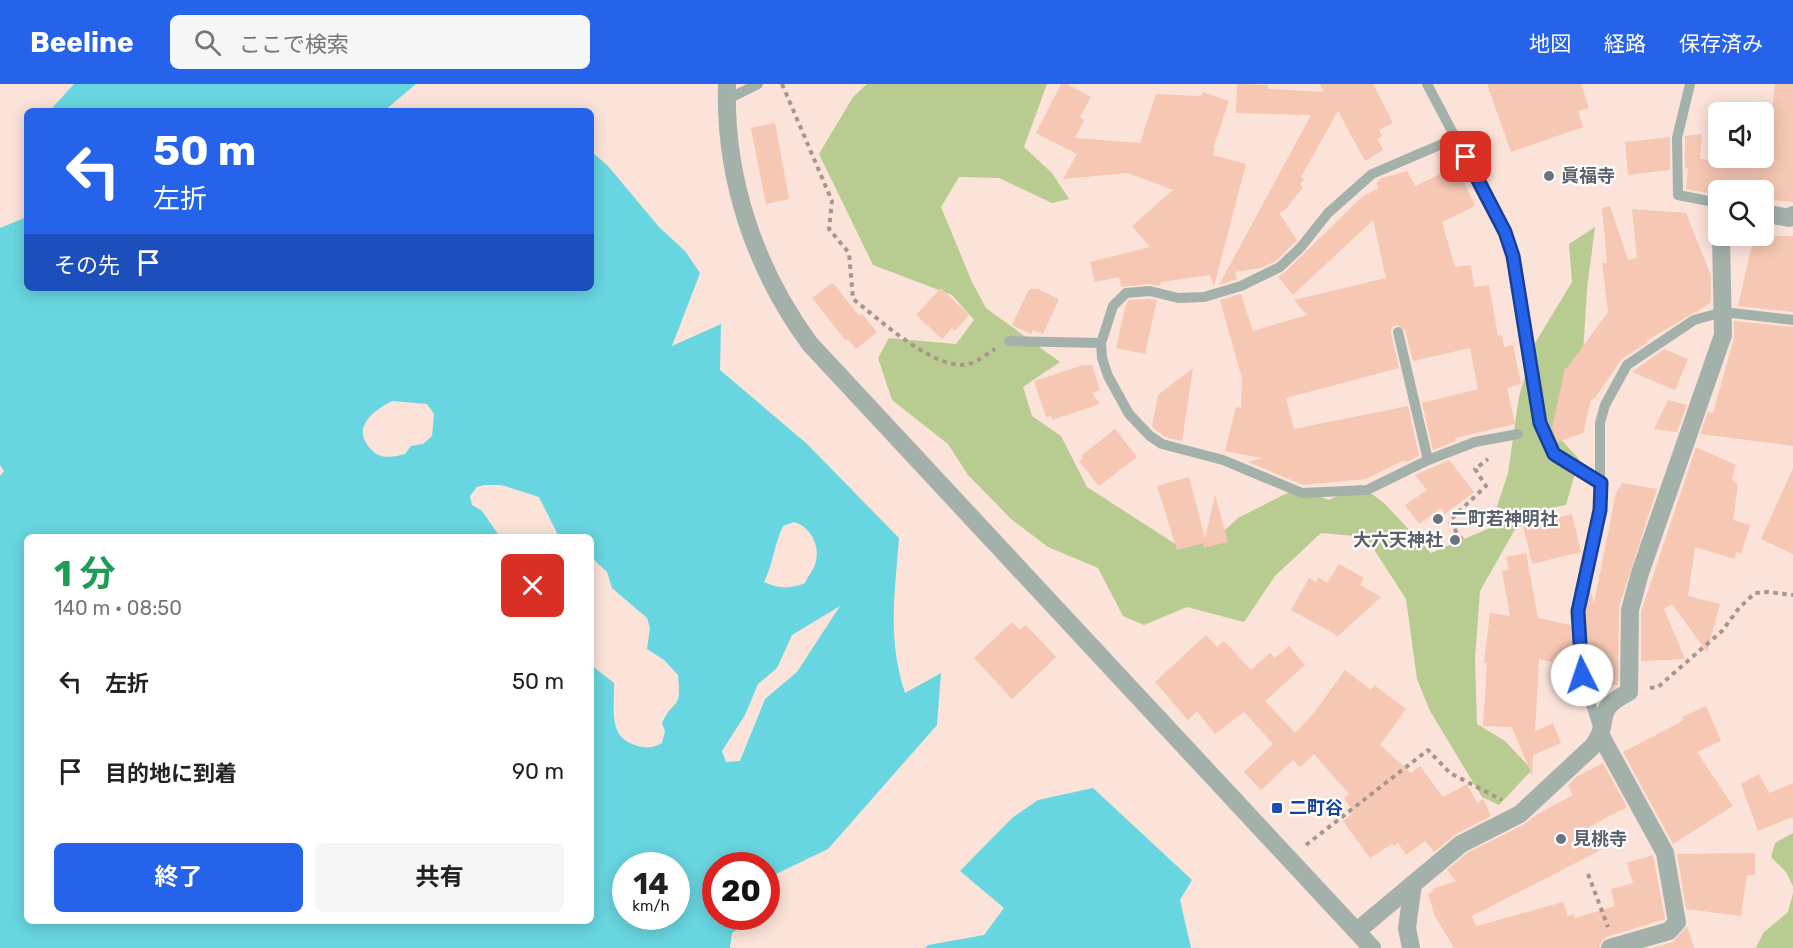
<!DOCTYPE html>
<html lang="ja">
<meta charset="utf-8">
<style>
:root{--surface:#fff;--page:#f6f6f6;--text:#222;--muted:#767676;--accent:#2563eb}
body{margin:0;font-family:Rubik,"Noto Sans JP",sans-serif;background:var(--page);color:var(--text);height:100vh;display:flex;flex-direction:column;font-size:22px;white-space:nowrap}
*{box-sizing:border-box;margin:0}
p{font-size:20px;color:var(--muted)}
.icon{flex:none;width:33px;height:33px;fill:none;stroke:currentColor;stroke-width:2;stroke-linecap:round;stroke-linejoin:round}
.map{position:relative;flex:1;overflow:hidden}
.sheet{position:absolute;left:24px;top:450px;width:570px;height:390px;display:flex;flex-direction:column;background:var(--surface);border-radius:9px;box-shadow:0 3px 15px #0003}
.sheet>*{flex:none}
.guide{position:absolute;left:24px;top:24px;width:570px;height:183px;border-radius:9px;box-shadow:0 3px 15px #0003;background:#2563eb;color:#fff;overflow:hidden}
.controls{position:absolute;left:1708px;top:18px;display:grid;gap:12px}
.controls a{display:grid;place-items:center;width:66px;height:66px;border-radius:9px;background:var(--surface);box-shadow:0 3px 15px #0003;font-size:30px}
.speed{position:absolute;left:612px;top:768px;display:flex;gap:12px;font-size:30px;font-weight:700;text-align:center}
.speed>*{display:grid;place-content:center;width:78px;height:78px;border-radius:50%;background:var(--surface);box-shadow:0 3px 15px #0003;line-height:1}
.speed small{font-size:15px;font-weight:400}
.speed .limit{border:9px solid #d22;background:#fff;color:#111}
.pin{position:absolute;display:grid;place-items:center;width:51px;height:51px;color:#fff;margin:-26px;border-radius:12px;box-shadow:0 3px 9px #0006}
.me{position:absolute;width:66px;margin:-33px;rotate:356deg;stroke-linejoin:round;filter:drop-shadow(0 0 4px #0008)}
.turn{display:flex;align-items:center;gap:21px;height:126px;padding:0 30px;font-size:27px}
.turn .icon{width:78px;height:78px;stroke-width:2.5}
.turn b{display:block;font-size:42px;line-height:51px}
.then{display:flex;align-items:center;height:57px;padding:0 30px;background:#0003;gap:12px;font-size:22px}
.round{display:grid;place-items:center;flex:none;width:63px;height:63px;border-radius:9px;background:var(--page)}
.headline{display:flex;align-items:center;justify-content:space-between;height:102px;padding:0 30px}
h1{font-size:36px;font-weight:700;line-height:45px;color:#1e9e55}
.action{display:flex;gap:12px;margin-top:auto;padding:12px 30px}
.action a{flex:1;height:69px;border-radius:9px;background:var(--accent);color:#fff;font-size:24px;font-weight:700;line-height:69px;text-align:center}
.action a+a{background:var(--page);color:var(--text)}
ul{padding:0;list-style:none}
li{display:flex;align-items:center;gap:18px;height:90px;padding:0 30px}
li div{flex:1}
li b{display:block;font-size:22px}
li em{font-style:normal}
header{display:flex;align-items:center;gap:36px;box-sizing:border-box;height:84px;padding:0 30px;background:var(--accent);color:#fff}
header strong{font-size:28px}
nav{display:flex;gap:33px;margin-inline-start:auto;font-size:21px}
.search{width:420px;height:54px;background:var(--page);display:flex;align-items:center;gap:15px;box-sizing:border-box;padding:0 21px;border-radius:9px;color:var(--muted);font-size:22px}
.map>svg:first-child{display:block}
.green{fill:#b8cc92}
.water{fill:#68d6e0;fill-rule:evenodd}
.building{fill:#f6c7b3}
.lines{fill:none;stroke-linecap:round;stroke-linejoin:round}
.path{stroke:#a8968e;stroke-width:4;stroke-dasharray:4.5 4.5;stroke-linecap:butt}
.service{stroke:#a4b1ab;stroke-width:10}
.minor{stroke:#a4b1ab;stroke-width:18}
.tertiary{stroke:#a4b1ab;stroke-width:18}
.route-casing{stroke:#184099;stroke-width:15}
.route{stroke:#2563eb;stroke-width:10}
.worship-dot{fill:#6b7280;stroke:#fff;stroke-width:2}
.transit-dot{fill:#1a4fb4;stroke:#fff;stroke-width:2}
.labels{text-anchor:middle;stroke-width:4.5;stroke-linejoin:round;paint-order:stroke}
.worship-label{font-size:18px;font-weight:bold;fill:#5b616d;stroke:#fff;text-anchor:start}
.transit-label{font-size:18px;font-weight:bold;fill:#164399;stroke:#fff;text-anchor:start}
</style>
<header>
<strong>Beeline</strong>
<div class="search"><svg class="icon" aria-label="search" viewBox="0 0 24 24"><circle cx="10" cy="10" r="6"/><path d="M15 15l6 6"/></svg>ここで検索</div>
<nav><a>地図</a><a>経路</a><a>保存済み</a></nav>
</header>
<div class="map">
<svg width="1793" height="864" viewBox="0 0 1793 864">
<rect width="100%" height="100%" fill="#fbe3d9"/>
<g class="green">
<polygon points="867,0 1047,0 1024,63 1052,89 1069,115 1052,119 999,94 959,93 941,123 972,198 986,224 1060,278 1023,303 1032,332 1061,352 1087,403 1180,463 1213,457 1238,434 1297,404 1329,416 1360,401 1384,419 1431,469 1490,444 1508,389 1519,312 1535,259 1572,198 1569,160 1595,143 1587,205 1583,270 1558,352 1579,375 1566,421 1540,426 1514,447 1480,507 1475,575 1477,640 1505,657 1532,686 1499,721 1482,713 1430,627 1417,595 1406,515 1366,453 1321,449 1275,492 1244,538 1187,523 1144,541 1123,532 1098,484 1048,463 1011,435 968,391 948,360 892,316 878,274 889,254 956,260 974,236 952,211 873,181 819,70 853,13"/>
<polygon points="1793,749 1793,802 1786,788 1771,773 1775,759"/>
<polygon points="1793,809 1793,864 1756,864 1763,849 1788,828"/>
</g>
<g class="water">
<polygon points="74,0 416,0 384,27 57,27 53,23"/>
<path d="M591,67l17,15 51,61 26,24 15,22 -28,73 49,-22 -1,46 86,73 93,95c-4,56 -12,100 6,155l36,-20 -4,52 -109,124 -52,25 -9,17 -1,-25h-50v50l37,1 -21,16 -2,15h-730v-472l4,-5 -4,-6v-237l27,-11v71h564zM392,317l35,3 7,10 -2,22 -9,8 -12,2 -6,8c-7,2 -16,4 -24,2 -11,-4 -22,-19 -17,-30 5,-13 18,-19 28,-25zM484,401h17l38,12 20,40h32v20l16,15 5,16 35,30 3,10 -3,21 17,11 14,15c4,37 -4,22 -16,48l3,8 -3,12c-9,5 -16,6 -27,2 -28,-9 -20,-37 -21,-62l-23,-18v256h-564v-384h473l-18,-26 -10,-6 -2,-9 7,-9zM794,438c15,4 26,22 22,39 -1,7 -8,15 -11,22 -14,6 -27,6 -41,-1 9,-18 10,-37 19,-56zM840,522l-43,66 -32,27 -25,62 -14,1 -4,-11 23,-36 13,-31 19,-16 15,-33zM626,782h50v50h-50z"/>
<polygon points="1093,704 1192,796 1180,816 1191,864 925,864 928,861 984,851 1004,824 960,787 1012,734 1038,716"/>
</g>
<g class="building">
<polygon points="1061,0 1067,0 1091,13 1080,33 1084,36 1075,54 1140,59 1156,10 1201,12 1203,8 1229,17 1213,64 1215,65 1213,71 1246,80 1214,202 1210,191 1161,198 1160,202 1149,200 1121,203 1119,193 1095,198 1090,178 1150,163 1132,142 1173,106 1128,89 1063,95 1077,70 1036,49"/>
<polygon points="1237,0 1268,1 1268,5 1324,8 1320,0 1373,0 1393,39 1379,46 1382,52 1377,55 1383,66 1365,77 1338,27 1301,93 1304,95 1300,100 1303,103 1287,124 1279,129 1297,156 1276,177 1261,184 1235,188 1237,195 1219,201 1311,31 1236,29"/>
<polygon points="1487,0 1581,0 1589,24 1578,27 1583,43 1511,68"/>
<polygon points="1775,0 1793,0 1793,118 1773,116 1773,110 1766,109 1767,105 1723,100 1719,111 1686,105 1688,84 1685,85 1685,52 1702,50 1700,75 1766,81"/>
<polygon points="775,39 789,115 766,120 751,44"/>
<polygon points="1670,53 1670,86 1628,91 1625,58"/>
<polygon points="1457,82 1475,122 1442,138 1455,183 1471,181 1474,203 1489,201 1498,252 1502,251 1504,263 1513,261 1521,300 1507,304 1515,340 1455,354 1456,357 1433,366 1422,319 1478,305 1470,264 1413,277 1405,246 1397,241 1392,243 1391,249 1399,284 1286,314 1294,345 1408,322 1419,372 1406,378 1404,376 1366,395 1303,401 1248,378 1262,374 1225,367 1236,323 1241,324 1242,295 1220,216 1241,210 1253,247 1307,231 1294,216 1386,194 1373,136 1293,211 1278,193 1285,188 1363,112 1379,104 1376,99 1382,94 1407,87 1415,102"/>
<polygon points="1610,122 1628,176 1637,174 1632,125 1686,129 1711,192 1711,216 1709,220 1646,257 1648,258 1622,275 1594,315 1591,315 1583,349 1557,358 1552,344 1565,284 1567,284 1608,228 1602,179 1607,179 1602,124"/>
<polygon points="1754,152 1793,152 1793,228 1738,222"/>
<polygon points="830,200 834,200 859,232 862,230 877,248 856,265 848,255 846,257 812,214"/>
<polygon points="941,204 969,231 955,247 952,244 942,255 916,231"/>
<polygon points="1029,205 1038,205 1059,215 1043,250 1033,246 1031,250 1012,241"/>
<polygon points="1149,215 1157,216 1145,270 1116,264 1126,220 1129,216"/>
<polygon points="1734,237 1793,243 1793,362 1700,350 1708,328 1713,329 1734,254"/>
<polygon points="1664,265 1688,275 1675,306 1632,288"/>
<polygon points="1083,281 1092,281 1100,306 1092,309 1100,320 1052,336 1051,332 1046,333 1034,297"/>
<polygon points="1193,284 1182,357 1165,353 1152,343 1158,311"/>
<polygon points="1668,316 1687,321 1677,348 1654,345"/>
<polygon points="1115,345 1137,373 1099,402 1079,377 1083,374 1081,372"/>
<polygon points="1696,363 1736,381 1732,395 1738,401 1733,436 1750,441 1741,470 1736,468 1735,475 1695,463 1688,512 1720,520 1707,568 1672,520 1664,525 1685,575 1641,577 1641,528"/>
<polygon points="1449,376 1474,408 1445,430 1441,424 1419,440 1405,421 1427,406 1415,391"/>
<polygon points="1793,384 1793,470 1761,455"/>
<polygon points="1189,393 1205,454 1215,411 1228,458 1203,464 1204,459 1177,466 1157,402"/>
<polygon points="1622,399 1657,405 1619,523 1618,601 1593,601 1589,590 1586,528 1590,506 1594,519 1616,409"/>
<polygon points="1572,430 1581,468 1532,480 1523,442"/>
<polygon points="1526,469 1538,534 1571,541 1573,573 1553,575 1552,578 1539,575 1535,647 1553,639 1561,659 1533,671 1532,692 1512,643 1483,642 1487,579 1484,579 1490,529 1510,532 1502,487 1509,486 1506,473"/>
<polygon points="1339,480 1364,494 1360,501 1381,513 1338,552 1291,526 1309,494 1316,498 1318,493 1327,499"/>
<polygon points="1012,538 1020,546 1026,541 1056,573 1012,615 974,574"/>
<polygon points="1206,551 1217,563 1224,557 1251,586 1270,569 1275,574 1289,562 1305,581 1265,617 1295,649 1314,629 1345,586 1371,606 1374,601 1406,625 1380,661 1411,689 1420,682 1443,713 1467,700 1477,719 1483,715 1491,732 1456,750 1434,768 1425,757 1406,771 1398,759 1394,762 1392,760 1370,774 1343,737 1354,728 1344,714 1349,710 1314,670 1300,683 1293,676 1261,706 1244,688 1273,660 1244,628 1215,650 1197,627 1188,636 1155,598"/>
<polygon points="1706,622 1721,657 1697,668 1733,722 1673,760 1623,668 1679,639 1683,636 1682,633"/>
<polygon points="1603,679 1627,723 1589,743 1601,766 1472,832 1476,842 1563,818 1568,832 1574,830 1575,834 1615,822 1611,805 1633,799 1627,779 1653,771 1665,835 1606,853 1602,857 1599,864 1454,864 1435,832 1428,810 1433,808 1432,805 1456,797 1447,786 1467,769 1525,740 1536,731 1573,711 1568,701 1576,693"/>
<polygon points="1759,690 1769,709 1793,699 1793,733 1758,747 1741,700"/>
<polygon points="1755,769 1755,791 1747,791 1741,832 1686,825 1677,770"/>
<polygon points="1687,842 1694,864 1651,864 1673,858"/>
</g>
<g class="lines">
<g class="path">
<path d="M782,0l50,117 -3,28 20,24 4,46c25,19 86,77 119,64 8,-3 16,-10 23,-14"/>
<polyline points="1462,456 1449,437 1486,402 1475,385 1488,375"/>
<polyline points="1650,604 1658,603 1722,547 1739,524 1755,509 1768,508 1793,511"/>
<polyline points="1306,761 1428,666 1450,689 1502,716"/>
<polyline points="1588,790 1608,843"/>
</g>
<g class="service">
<polyline points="1427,0 1505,148 1513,172 1540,339 1554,370 1601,399"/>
<polyline points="1690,0 1677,54 1678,111 1719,119"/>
<polyline points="726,16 758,0"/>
<polyline points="1456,54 1372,90 1328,129 1301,163 1280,183 1241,202 1204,213 1178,214 1150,207 1126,209 1113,222 1101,259 1102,274 1108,292 1129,330 1150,352 1162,360 1223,376 1302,409 1367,406 1428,376 1475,358 1518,350"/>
<polyline points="1398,248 1428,376"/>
<polyline points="1009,257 1101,259"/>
<polyline points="1599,646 1582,591 1578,527 1600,427 1600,339 1605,321 1627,281 1694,236 1723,228 1793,236"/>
</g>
<g class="minor">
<polyline points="1764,129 1789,134 1793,131"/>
<polyline points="1601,652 1665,769 1677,838 1669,847 1610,864"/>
<path d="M1357,847l104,-87 59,-30 73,-68c20,-27 -3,-34 36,-54l1,-82 10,-37 83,-238 -2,-99"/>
<polyline points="1411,864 1407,844 1413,800"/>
</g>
<path class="tertiary" d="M727,0c-3,94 28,185 83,260l562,604"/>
</g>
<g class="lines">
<g class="route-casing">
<polyline id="route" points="1466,73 1505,148 1513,172 1540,339 1554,370 1601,399 1600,426 1578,527 1582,591"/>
</g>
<use href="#route" class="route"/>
</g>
<g class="worship-dot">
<circle cx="1549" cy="92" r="6"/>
<circle cx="1438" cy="435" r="6"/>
<circle cx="1455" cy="456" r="6"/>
<circle cx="1561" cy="755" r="6"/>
</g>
<rect class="transit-dot" x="1271" y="718" width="12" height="12" rx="3"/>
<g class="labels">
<g class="worship-label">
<text x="1561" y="98">眞福寺</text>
<text x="1450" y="441">二町若神明社</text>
<text x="1443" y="462" text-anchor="end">大六天神社</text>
<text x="1573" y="761">見桃寺</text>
</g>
<g class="transit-label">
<text x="1289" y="730">二町谷</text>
</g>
</g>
</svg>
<div class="controls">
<a><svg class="icon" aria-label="sound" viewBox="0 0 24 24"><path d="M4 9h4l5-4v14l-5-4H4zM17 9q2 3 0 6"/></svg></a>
<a><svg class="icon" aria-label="search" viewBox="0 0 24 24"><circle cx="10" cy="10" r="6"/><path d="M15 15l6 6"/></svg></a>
</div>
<div class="speed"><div>14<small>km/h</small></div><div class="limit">20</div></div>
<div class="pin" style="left:1466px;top:73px;background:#d93025"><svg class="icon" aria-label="arrive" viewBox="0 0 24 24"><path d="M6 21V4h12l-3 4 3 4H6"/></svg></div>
<svg class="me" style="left:1582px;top:591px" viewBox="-20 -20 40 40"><circle r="19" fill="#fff"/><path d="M0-13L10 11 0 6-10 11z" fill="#2563eb"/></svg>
<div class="guide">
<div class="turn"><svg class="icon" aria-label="left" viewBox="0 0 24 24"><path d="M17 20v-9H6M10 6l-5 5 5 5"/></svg><div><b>50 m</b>左折</div></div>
<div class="then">その先<svg class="icon" aria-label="arrive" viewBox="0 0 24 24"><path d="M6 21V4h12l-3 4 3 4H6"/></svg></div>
</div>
<section class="sheet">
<div class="headline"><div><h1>1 分</h1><p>140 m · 08:50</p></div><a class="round" style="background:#d93025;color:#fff"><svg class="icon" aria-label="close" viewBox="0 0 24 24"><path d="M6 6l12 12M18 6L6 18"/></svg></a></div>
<ul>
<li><svg class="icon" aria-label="left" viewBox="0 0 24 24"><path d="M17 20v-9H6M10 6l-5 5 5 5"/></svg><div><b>左折</b></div><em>50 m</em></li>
<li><svg class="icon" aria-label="arrive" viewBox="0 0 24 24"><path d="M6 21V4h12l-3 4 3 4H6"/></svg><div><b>目的地に到着</b></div><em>90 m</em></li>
</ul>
<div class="action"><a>終了</a><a>共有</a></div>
</section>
</div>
